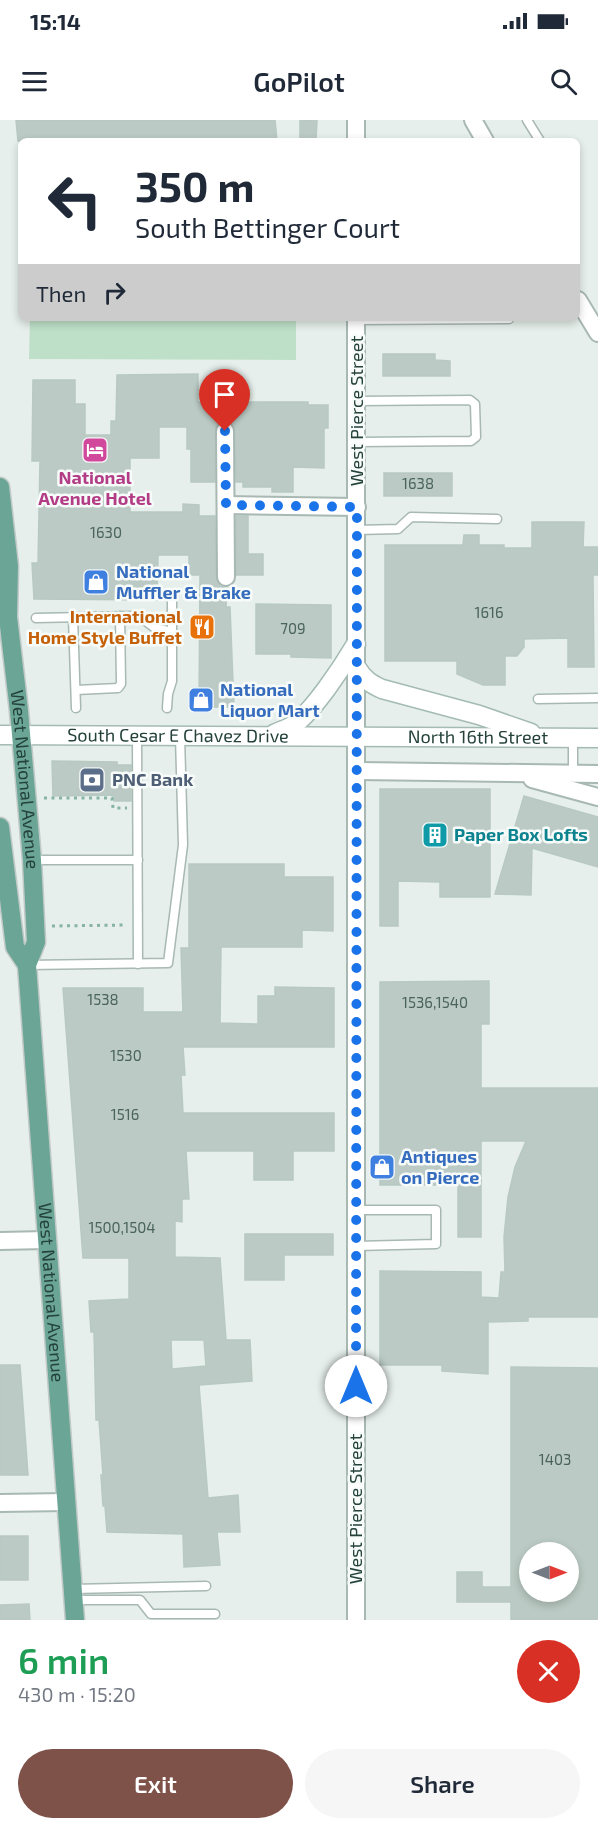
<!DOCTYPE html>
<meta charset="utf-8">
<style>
:root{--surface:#fff;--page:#f6f6f7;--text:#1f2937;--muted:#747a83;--accent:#7f5249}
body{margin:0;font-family:"Exo 2",sans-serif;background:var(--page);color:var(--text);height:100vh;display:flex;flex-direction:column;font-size:22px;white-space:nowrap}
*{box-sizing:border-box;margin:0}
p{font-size:20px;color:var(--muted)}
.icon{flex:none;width:33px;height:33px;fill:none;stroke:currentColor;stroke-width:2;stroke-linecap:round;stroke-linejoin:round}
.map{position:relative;height:1500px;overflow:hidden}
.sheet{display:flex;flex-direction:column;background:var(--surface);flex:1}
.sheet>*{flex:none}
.banner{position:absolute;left:18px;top:18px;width:562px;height:183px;border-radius:9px;box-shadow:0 3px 9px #0003;background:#fff;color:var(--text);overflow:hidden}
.needle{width:39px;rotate:90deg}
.fabs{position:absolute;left:519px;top:1422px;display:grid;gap:12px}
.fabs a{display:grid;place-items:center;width:60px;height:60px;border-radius:50%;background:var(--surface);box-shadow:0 3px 9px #0003;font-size:30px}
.pin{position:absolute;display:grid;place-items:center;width:51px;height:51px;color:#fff;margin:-62px -26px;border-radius:50% 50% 50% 0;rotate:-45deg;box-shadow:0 0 6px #0007}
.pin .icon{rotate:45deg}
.me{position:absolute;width:66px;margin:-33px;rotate:0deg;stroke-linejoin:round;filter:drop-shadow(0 0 4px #0008)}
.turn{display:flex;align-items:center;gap:21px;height:126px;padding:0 18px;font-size:27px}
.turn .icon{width:78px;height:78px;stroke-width:2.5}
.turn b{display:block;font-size:42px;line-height:51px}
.then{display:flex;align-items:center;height:57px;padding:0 18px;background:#0003;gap:12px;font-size:22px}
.round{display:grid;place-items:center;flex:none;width:63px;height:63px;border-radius:32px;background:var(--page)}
.summary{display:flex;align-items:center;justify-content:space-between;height:102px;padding:0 18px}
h1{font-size:36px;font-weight:600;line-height:45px;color:#1e9e55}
.cta{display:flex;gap:12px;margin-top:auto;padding:12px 18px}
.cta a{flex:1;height:69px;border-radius:36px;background:var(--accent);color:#fff;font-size:24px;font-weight:600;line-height:69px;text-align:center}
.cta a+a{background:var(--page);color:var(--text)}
.status{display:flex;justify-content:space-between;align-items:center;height:42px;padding:0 30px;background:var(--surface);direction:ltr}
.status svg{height:16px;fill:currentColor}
header{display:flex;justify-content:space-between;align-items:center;height:78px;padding:0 18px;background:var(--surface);font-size:27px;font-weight:600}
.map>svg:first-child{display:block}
.green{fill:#bfe0c8}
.building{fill:#bbcac4;stroke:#b8c9c2;stroke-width:1.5;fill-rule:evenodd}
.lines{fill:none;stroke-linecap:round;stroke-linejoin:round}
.lane-casing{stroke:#a8b8b2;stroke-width:11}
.street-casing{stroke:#a8b8b2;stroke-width:20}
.secondary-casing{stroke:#a4bbb3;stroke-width:21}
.primary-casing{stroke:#c2cac8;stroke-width:21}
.path{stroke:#86b3a5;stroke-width:3;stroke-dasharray:3 4.5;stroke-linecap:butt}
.lane{stroke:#fff;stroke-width:8}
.street{stroke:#fff;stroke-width:16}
.secondary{stroke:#fff;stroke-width:18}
.primary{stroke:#6aa596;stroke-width:18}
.route{stroke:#1a73e8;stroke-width:10;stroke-dasharray:0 18}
.labels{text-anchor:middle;stroke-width:5;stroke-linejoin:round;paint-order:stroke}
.number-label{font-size:15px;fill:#4a645c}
.street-label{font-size:18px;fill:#24423a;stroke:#f7fbf9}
.hotel-label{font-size:18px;font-weight:bold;fill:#b23c85;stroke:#f7fbf9}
.shop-label{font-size:18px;font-weight:bold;fill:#366cbe;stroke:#f7fbf9;text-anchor:start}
.food-label{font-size:18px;font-weight:bold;fill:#c56008;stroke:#f7fbf9;text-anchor:end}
.service-label{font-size:18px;font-weight:bold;fill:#4e5e75;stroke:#f7fbf9;text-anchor:start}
.culture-label{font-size:18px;font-weight:bold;fill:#0d838f;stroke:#f7fbf9;text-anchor:start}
</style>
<div class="status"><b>15:14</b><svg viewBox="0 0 49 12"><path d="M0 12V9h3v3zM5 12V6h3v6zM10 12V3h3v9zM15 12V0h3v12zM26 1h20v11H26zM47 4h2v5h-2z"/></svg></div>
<header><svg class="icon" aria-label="menu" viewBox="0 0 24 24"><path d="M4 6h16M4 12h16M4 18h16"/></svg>GoPilot<svg class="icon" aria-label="search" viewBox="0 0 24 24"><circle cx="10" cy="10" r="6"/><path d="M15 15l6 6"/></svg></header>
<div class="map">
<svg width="598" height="1500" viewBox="0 0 598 1500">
<rect width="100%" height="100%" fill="#e6efeb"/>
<polygon class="green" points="30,198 296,198 296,240 29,239"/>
<g class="building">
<polygon points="16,0 275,0 277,21 18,21"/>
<polygon points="300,0 317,0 316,21 300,21"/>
<polygon points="383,234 435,234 435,240 450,241 450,256 383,256"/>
<polygon points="198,254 198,282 308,282 308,285 328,285 328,308 324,308 324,348 293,347 293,372 272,372 272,367 243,367 243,362 236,362 235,310 234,305 226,301 219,302 215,310 215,362 191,362 191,329 187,329 187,307 159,307 159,338 130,338 130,392 183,392 183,384 199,385 199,396 215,396 216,458 220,466 227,467 226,487 230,487 234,587 199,587 200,455 189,455 189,435 158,435 157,480 34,479 32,443 38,443 40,341 32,341 33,260 75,260 75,284 85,284 85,315 111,315 111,301 116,301 117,255"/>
<rect x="384" y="353" width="68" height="23"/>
<polygon points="236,396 248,396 248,434 263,434 263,455 236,455"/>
<polygon points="532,402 584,402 583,427 598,427 598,455 593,455 594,547 568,547 568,518 524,519 524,527 517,536 505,536 505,565 483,565 457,554 457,541 385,541 385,425 463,425 464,415 479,415 479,425 504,425 504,428 532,428"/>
<polygon points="256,484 331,485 331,538 291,537 291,534 256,534"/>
<polygon points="52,641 117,642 117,645 131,645 131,681 114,681 114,675 53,676"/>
<polygon points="380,669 490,669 490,777 440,777 440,762 398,761 398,806 380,806"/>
<polygon points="524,676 598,697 598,747 532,728 531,775 495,774"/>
<path d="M189,744h95v13h49v54l-31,-1v17h-81l-1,76 38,1v-28h17v-9l59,1v59h-151l2,28h-4l2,38h151v38h-41v29h-39v-29h-68l3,48h-7v23l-7,-1v36l45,1 6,82h24l2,41 -53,4 9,113 30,-3 2,37h-23l3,33 -36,2 -1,-33 -76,-2 -2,-26h-2l-2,-31h2l-4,-55h-3l-2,-88h-3l-2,-31 40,-2v-41h-46l-20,-270h80v24h40l-2,-64h8zM171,1220h33l2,26 -34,3z"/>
<polygon points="489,861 489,904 481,904 481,968 598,968 598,1197 528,1197 528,1201 488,1202 488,1254 442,1251 442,1245 380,1245 380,1151 481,1152 481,1177 499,1178 501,1152 505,1152 504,1117 508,1077 515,1047 526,1021 481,1021 481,1117 458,1117 458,1065 380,1065 380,862"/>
<polygon points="245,1114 333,1114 333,1135 284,1135 284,1160 245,1160"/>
<polygon points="0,1245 20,1245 28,1355 0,1355"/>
<path d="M511,1247l87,1v252h-87v-18h-54v-30h25v15h29zM530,1432h38v40h-38z"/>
<rect x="0" y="1416" width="28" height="44"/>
<polygon points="29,1484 30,1500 0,1500 0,1485"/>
</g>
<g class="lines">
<g class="lane-casing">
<g id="lane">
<polyline points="527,0 540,21"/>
<polyline points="356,200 509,199"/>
<polyline points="357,281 470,280 475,284 476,317 471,321 357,322"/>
<polyline points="357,410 398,409 411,397 497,399"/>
<polyline points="73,497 76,588"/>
<polyline points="36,498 134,496 143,499 155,508 172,512"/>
<polyline points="76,570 118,568 121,564 120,496"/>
<polyline points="538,579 598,578"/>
<polyline points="167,588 168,574 172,561 172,480"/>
<polyline points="137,616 138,844"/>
<polyline points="573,622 573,653"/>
<polyline points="32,740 138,740"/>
<polyline points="27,845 168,843 183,725 180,616"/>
<polyline points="356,1090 436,1090 436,1124 356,1126"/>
<polyline points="73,1469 206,1466"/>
<polyline points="74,1480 140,1480 151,1494 215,1494"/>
</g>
</g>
<g class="street-casing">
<g id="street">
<polyline points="356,0 356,21"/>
<polyline points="473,0 485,21"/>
<polyline points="578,180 598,213"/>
<polyline points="225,311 226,457"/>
<polyline points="226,385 357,387"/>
<polyline points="358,651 598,654"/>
<polyline points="532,659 598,677"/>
<polyline points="0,1121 46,1120"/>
<polyline points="0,1383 66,1382"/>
<polyline points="356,1500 356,198"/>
</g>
</g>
<g class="secondary-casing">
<g id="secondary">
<path d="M357,548c6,11 14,16 25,21l97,26 52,18"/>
<path d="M274,614c6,-3 13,-5 18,-8 21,-14 51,-60 64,-82"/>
<path id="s1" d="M0,615l598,3"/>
</g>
</g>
<g class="primary-casing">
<g id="primary">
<path id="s2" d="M0,367l9,79 -1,51 11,94 13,149 4,82 -9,23 48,655"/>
<polyline points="0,707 15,827 27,845"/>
</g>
</g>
<g class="path">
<polyline points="44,678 112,678 113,688 127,688"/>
<polyline points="52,806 127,805"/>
</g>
<use href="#lane" class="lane"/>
<use href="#street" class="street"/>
<use href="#secondary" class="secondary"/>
<use href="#primary" class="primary"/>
</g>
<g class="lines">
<polyline class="route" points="225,311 226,385 357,387 356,1266"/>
</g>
<defs>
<g id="hotel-square" transform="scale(1.35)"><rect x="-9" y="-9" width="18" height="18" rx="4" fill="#d1479c" stroke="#f7fbf9"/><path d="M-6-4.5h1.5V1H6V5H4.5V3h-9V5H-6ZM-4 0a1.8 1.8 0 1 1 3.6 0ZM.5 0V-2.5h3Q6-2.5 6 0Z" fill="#fff"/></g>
<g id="shop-square" transform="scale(1.35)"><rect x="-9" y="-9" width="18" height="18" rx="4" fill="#3f7fe0" stroke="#f7fbf9"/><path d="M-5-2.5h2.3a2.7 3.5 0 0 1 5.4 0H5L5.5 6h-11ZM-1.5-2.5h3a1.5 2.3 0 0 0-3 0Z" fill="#fff"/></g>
<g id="restaurant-square" transform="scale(1.35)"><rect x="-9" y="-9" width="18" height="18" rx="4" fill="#e8710a" stroke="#f7fbf9"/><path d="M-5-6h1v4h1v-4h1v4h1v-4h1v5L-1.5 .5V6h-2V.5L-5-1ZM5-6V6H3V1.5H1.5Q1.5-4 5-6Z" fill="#fff"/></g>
<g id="bank-square" transform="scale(1.35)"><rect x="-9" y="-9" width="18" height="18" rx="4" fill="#5c6f8a" stroke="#f7fbf9"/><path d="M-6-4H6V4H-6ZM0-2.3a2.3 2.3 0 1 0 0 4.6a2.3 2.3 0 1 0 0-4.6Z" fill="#fff"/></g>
<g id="building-square" transform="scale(1.35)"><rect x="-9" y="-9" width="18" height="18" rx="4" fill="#0f9aa8" stroke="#f7fbf9"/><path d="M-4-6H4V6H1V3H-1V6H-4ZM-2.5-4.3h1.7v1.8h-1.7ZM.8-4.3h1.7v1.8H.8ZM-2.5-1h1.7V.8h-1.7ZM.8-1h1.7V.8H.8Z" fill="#fff"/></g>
</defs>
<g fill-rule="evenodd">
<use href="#hotel-square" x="95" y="330"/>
<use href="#shop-square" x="96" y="462"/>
<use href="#restaurant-square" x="202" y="507"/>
<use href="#shop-square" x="201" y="580"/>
<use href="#bank-square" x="92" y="660"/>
<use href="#building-square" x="435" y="715"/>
<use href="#shop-square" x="382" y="1047"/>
</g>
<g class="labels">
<g class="number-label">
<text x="418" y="369">1638</text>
<text x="106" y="418">1630</text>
<text x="489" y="498">1616</text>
<text x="293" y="514">709</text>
<text x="103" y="885">1538</text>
<text x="435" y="888">1536,1540</text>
<text x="126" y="941">1530</text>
<text x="125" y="1000">1516</text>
<text x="122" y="1113">1500,1504</text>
<text x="555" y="1345">1403</text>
</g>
<g class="street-label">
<text transform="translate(357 291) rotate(-90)" y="6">West Pierce Street</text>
<text dy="6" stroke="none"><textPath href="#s1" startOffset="178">South Cesar E Chavez Drive</textPath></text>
<text dy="6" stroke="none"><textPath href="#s1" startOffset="478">North 16th Street</textPath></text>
<text dy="6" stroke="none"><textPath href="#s2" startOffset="294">West National Avenue</textPath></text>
<text dy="6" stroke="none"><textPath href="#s2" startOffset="810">West National Avenue</textPath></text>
<text transform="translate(356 1389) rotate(-90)" y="6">West Pierce Street</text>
</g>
<g class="hotel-label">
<text x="95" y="364">National<tspan x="95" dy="21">Avenue Hotel</tspan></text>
</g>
<g class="shop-label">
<text x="116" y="458">National<tspan x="116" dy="21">Muffler &amp; Brake</tspan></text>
<text x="220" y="576">National<tspan x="220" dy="21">Liquor Mart</tspan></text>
<text x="401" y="1043">Antiques<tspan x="401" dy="21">on Pierce</tspan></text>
</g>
<g class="food-label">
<text x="182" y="503">International<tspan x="182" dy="21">Home Style Buffet</tspan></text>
</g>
<g class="service-label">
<text x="112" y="666">PNC Bank</text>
</g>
<g class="culture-label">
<text x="454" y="721">Paper Box Lofts</text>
</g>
</g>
</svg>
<div class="fabs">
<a><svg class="needle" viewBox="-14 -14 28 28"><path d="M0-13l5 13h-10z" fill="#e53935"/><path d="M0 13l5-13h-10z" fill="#747a83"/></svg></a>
</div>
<div class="pin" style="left:225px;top:311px;background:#d93025"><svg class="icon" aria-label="arrive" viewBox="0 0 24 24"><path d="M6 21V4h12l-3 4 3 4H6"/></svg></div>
<svg class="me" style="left:356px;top:1266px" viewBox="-20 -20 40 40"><circle r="19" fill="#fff"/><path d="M0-13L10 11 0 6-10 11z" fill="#1a73e8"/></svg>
<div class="banner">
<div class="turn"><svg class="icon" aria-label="left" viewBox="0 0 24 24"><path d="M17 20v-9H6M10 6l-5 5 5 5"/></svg><div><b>350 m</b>South Bettinger Court</div></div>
<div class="then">Then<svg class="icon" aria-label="right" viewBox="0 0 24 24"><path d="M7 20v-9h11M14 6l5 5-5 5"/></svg></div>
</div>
</div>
<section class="sheet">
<div class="summary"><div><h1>6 min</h1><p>430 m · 15:20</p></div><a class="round" style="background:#d93025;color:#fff"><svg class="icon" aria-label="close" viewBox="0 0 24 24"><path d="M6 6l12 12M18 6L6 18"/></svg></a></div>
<div class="cta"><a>Exit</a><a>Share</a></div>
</section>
